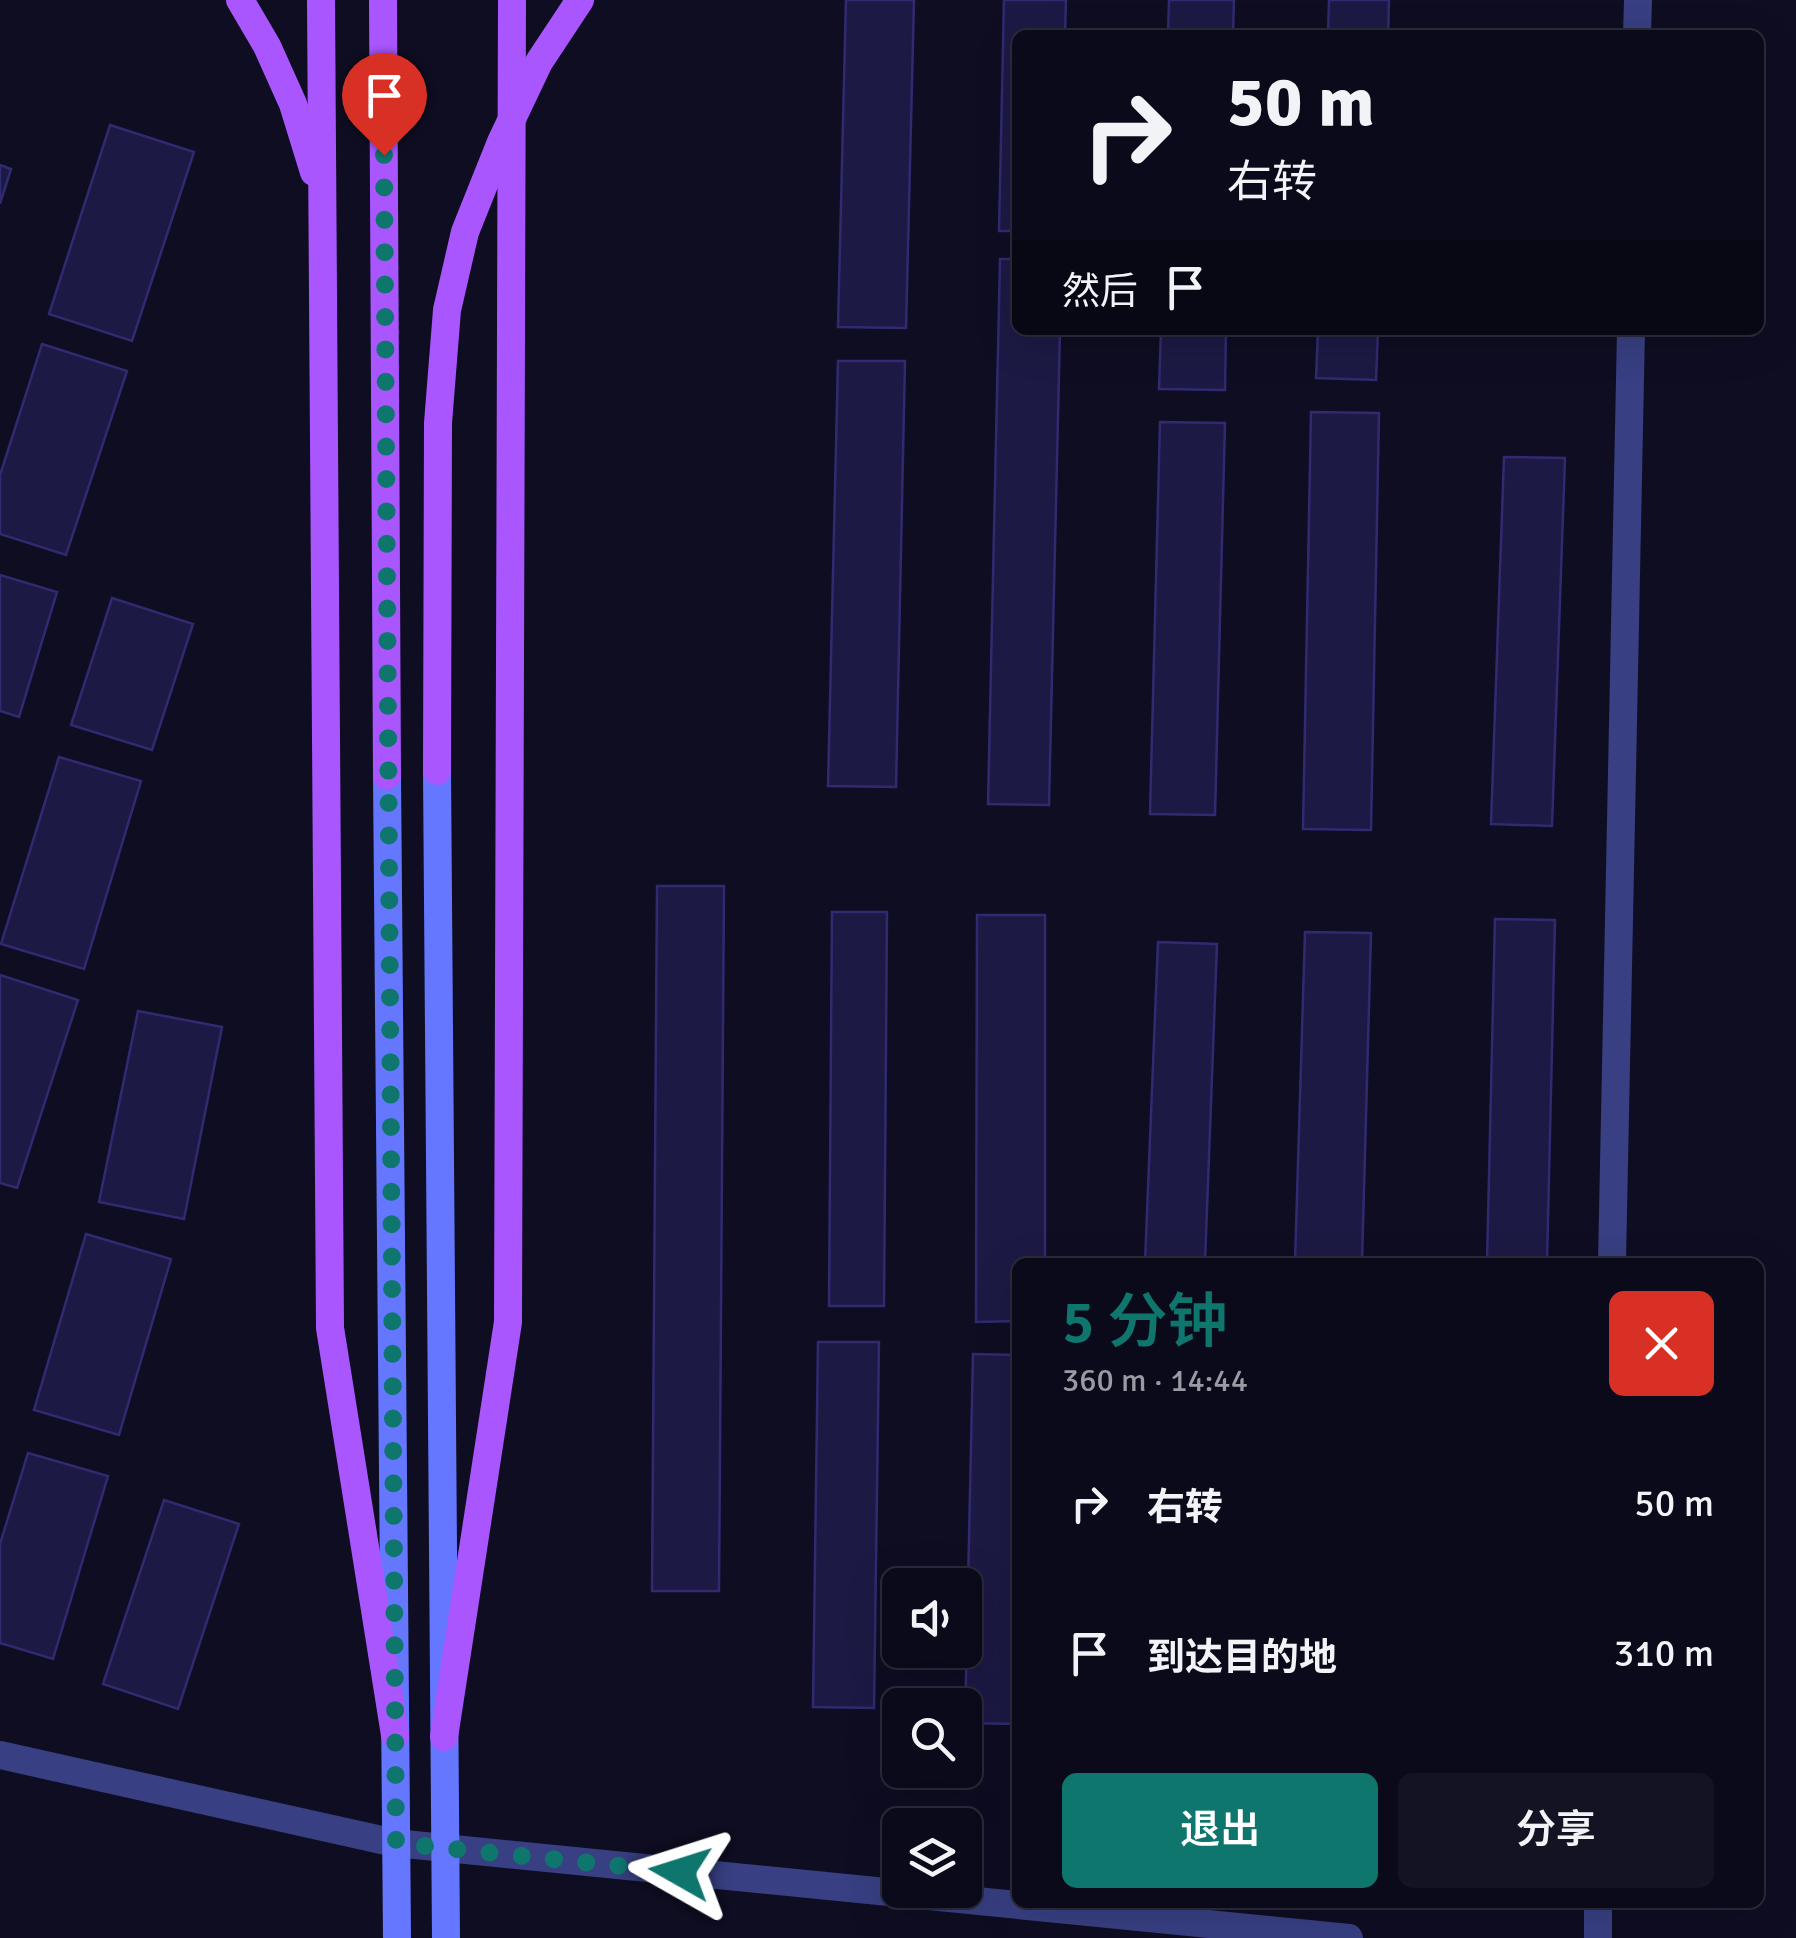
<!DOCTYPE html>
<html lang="zh">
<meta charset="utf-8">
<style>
:root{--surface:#0a0a1a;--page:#131323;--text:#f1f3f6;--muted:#999aa2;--line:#2a2b39;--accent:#0f766e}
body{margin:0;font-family:Signika,"Noto Sans SC",sans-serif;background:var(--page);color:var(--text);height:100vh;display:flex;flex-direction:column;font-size:38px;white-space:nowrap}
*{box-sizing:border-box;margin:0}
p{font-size:32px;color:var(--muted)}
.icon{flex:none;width:55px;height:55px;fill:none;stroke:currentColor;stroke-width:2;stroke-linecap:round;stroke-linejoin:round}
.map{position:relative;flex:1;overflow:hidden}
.panel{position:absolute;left:1012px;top:1258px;width:752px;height:650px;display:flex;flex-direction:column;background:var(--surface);border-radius:15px;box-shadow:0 10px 40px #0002,0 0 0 2px var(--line)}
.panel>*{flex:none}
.guide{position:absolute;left:1012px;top:30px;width:752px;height:305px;border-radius:15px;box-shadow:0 10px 40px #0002,0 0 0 2px var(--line);background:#0a0a1a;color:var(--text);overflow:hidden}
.buttons{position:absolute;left:882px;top:1568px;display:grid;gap:20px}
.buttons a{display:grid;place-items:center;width:100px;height:100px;border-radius:15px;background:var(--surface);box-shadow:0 10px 40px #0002,0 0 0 2px var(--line);font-size:50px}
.pin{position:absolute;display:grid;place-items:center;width:85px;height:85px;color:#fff;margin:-102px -42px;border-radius:50% 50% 50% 0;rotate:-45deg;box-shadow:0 0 10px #0007}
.pin .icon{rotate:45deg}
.me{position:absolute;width:110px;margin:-55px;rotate:276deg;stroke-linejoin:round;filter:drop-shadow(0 0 8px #0008)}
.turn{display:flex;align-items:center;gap:35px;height:210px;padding:0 50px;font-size:45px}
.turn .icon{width:130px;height:130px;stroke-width:2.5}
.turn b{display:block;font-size:70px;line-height:85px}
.then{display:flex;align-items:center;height:95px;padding:0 50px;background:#0003;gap:20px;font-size:38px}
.round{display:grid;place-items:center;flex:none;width:105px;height:105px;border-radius:15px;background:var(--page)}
.summary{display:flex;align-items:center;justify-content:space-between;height:170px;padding:0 50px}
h1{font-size:60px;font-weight:600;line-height:75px;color:var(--accent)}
.cta{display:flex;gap:20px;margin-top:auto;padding:20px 50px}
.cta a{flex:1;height:115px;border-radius:15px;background:var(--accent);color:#fff;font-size:40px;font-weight:600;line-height:115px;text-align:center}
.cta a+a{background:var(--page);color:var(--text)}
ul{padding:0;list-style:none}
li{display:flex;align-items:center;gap:30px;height:150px;padding:0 50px}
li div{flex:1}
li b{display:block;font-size:38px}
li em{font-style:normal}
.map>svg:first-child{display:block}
.building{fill:#1c1944;stroke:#302b70;stroke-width:2.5}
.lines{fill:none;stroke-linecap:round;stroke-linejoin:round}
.minor{stroke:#383f82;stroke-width:28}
.tertiary{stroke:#383f82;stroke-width:28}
.secondary{stroke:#67f;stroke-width:28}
.primary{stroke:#a956ff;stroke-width:28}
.primary-bridge{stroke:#a956ff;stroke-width:28}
.route{stroke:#0f766e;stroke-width:18;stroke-dasharray:0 32.4}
</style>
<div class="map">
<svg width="1796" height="1938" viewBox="0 0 1796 1938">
<rect width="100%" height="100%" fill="#0e0d22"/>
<g class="building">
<polygon points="846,0 914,0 906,328 838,327"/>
<polygon points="1004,0 1066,0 1065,35 1018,35 1018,231 999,231"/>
<polygon points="1169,0 1234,0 1233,35 1168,35"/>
<polygon points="1329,0 1389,0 1388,35 1328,35"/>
<polygon points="110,125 194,152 132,341 49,314"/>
<polygon points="0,165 11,169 0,204"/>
<polygon points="1000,259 1018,259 1018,330 1060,330 1049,805 988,804"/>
<polygon points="1161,330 1226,330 1225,390 1159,389"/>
<polygon points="1318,330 1378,330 1376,380 1316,378"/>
<polygon points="42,344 127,371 66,555 0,534 0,475"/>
<polygon points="838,361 905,361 896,787 828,786"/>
<polygon points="1311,412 1379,413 1371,830 1303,829"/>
<polygon points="1160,422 1225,423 1215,815 1150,814"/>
<polygon points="1504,457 1565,458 1552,826 1491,824"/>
<polygon points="0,575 57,592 19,717 0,711"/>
<polygon points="112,598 193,624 152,750 71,725"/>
<polygon points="59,757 141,781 84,969 1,944"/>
<polygon points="657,886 724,886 719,1591 652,1591"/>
<polygon points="832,912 887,912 884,1306 829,1306"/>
<polygon points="977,915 1045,915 1045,1262 1018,1262 1018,1321 976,1322"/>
<polygon points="1495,919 1555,920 1547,1262 1487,1262"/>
<polygon points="1305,932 1371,933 1362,1262 1295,1262"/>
<polygon points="1158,942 1217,944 1205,1262 1145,1262"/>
<polygon points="0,975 78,1000 17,1188 0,1183"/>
<polygon points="138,1011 222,1027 184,1219 99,1202"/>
<polygon points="86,1234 171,1259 119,1435 34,1410"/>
<polygon points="818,1342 879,1342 874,1708 813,1707"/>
<polygon points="973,1354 1018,1355 1018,1724 965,1723"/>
<polygon points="28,1453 108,1476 53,1659 0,1643 0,1544"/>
<polygon points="164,1500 239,1524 178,1709 103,1684"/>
</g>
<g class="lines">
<g class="minor">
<polyline points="1637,35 1638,0"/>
<polyline points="1612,1262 1631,330"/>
<polyline points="1598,1938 1598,1902"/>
</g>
<polyline class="tertiary" points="0,1755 395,1843 1349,1938"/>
<g class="secondary">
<polyline points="437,771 446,1938"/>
<polyline points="387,776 397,1938"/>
</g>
<g class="primary">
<polyline points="240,0 267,46 293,104 314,172"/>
<polyline points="321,0 330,1328 395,1735"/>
<polyline points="383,0 387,776"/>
<polyline points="444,1737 508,1322 512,0"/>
</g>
<polyline class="primary-bridge" points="437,771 438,423 447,310 465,232 501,142 539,62 580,0"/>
</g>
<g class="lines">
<polyline class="route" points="384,155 396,1843 680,1872"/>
</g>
</svg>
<div class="buttons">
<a><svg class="icon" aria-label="sound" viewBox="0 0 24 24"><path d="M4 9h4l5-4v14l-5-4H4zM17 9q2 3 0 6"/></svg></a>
<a><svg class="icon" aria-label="search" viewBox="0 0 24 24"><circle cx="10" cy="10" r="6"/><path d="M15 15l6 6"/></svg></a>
<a><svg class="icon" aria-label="layers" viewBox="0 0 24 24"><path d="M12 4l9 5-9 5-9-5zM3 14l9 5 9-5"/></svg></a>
</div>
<div class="pin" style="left:384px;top:155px;background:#d93025"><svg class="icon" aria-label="arrive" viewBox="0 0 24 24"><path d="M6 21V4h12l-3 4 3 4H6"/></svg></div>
<svg class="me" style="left:680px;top:1872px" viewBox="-20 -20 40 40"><path d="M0-17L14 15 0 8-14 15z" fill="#0f766e" stroke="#fff" stroke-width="4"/></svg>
<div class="guide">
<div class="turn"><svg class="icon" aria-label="right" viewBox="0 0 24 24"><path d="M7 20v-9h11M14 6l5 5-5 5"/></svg><div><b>50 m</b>右转</div></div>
<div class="then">然后<svg class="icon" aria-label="arrive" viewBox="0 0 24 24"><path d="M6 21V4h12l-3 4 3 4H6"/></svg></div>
</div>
<section class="panel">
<div class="summary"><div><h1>5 分钟</h1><p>360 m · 14:44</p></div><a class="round" style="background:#d93025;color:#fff"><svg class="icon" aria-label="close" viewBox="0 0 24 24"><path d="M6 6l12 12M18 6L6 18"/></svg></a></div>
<ul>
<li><svg class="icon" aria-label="right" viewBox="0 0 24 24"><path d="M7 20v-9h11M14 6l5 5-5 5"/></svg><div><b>右转</b></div><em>50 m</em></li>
<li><svg class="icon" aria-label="arrive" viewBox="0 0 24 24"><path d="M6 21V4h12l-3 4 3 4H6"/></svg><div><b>到达目的地</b></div><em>310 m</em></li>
</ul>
<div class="cta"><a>退出</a><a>分享</a></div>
</section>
</div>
